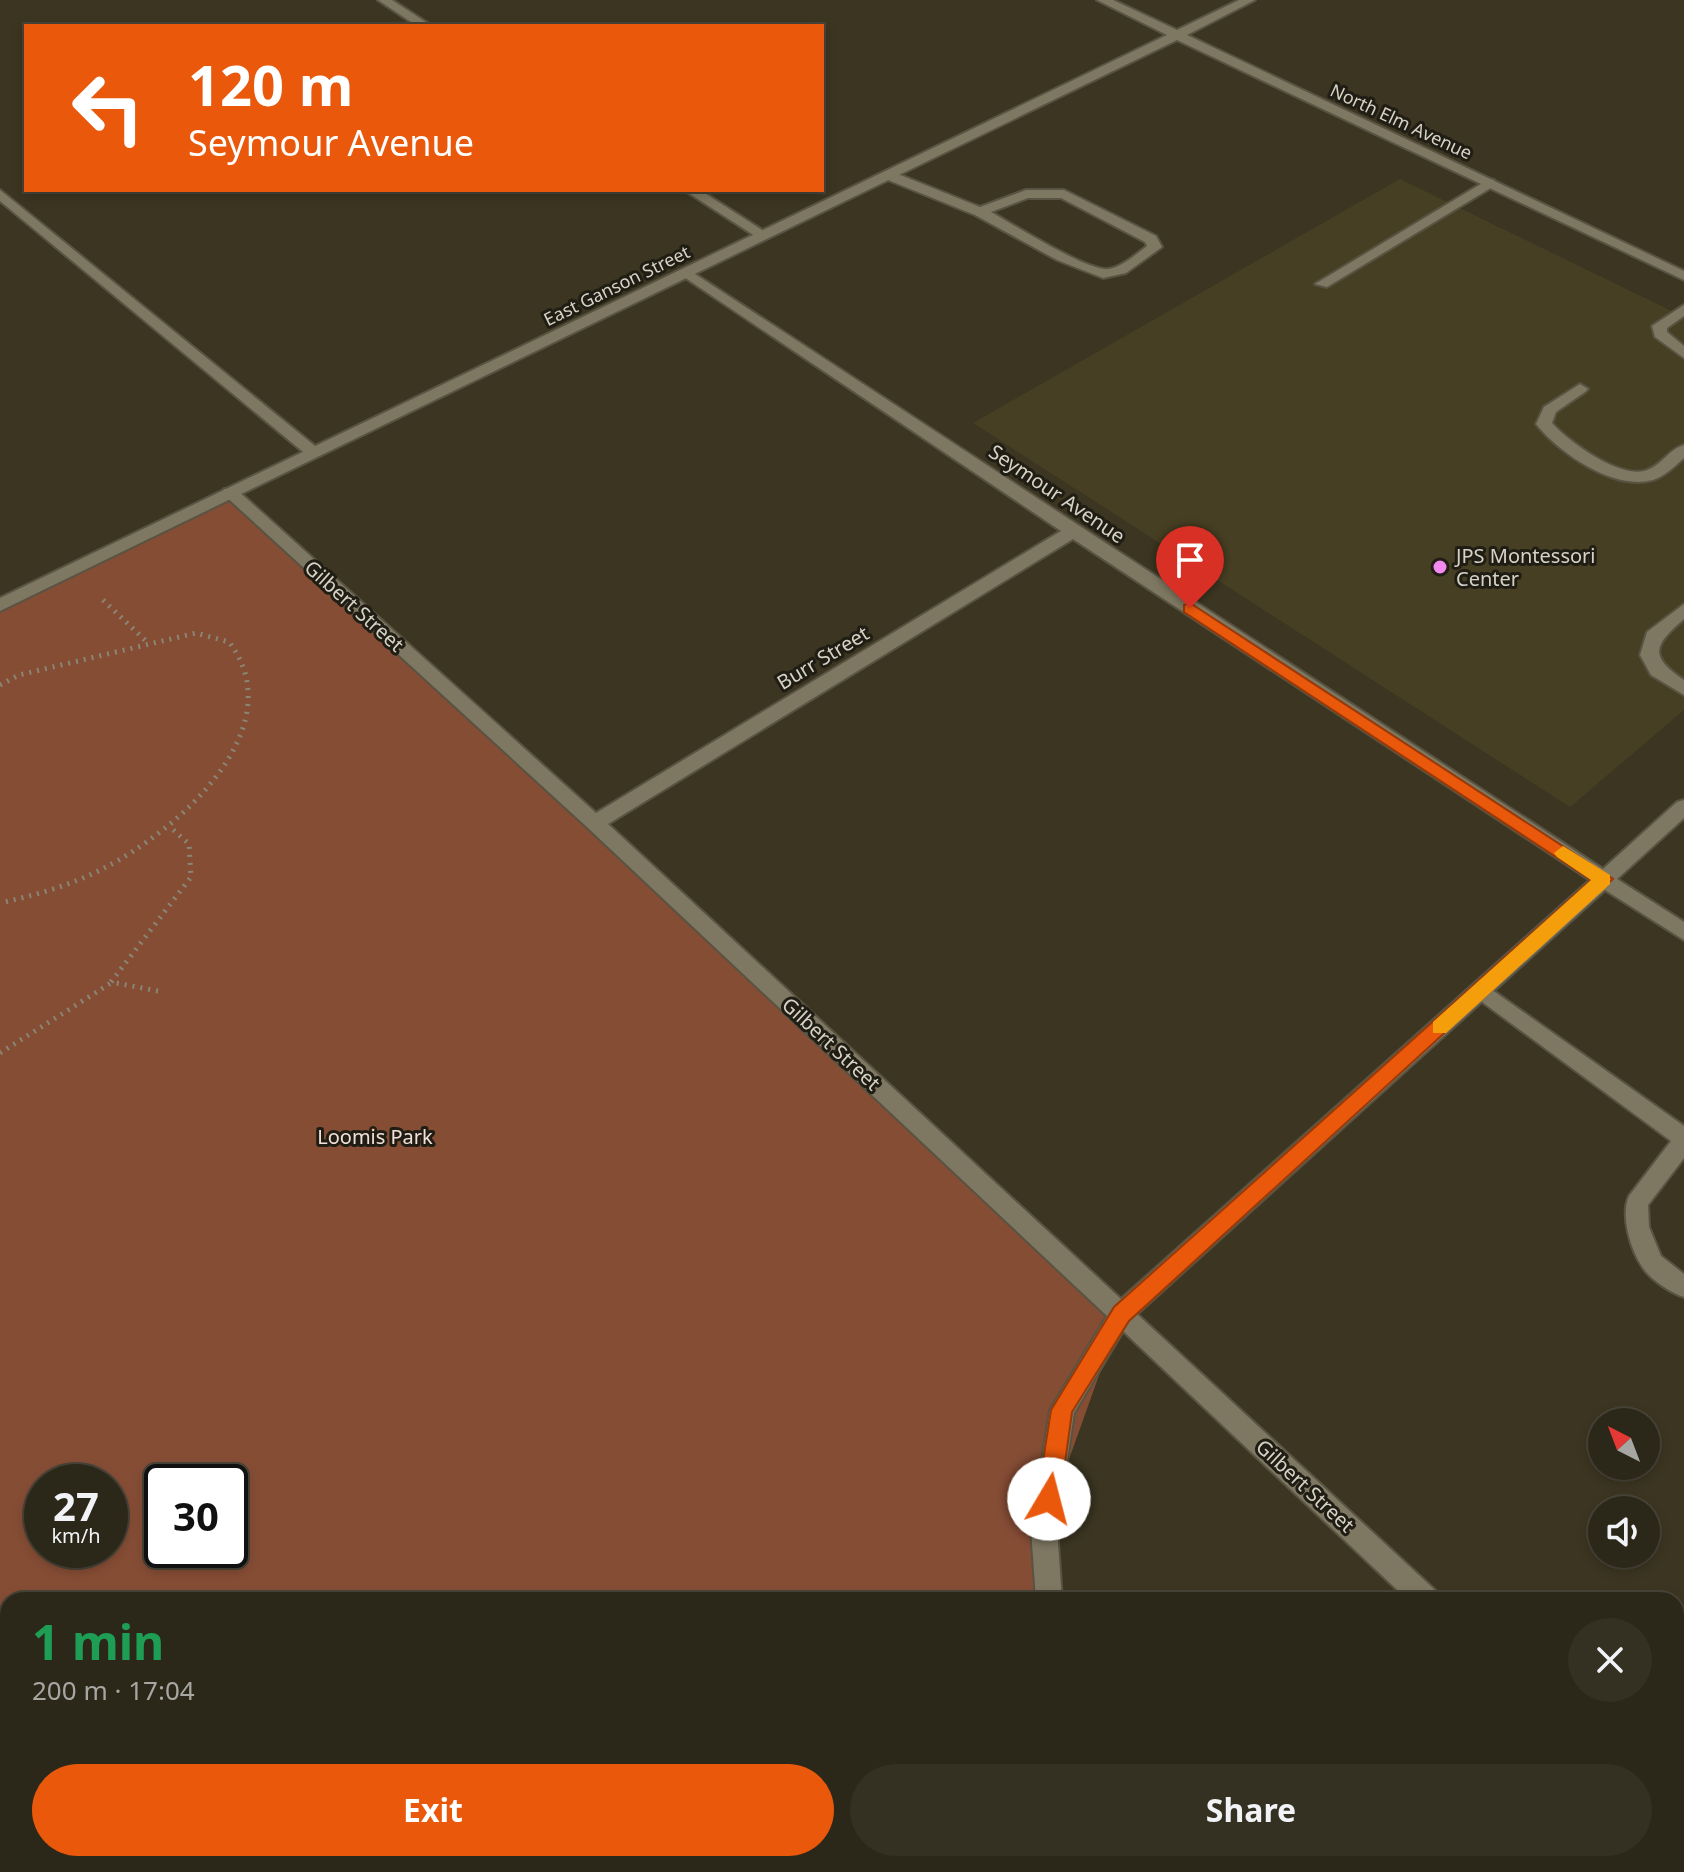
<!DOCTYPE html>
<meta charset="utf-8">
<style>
:root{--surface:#2c2819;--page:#343022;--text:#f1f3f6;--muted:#a6a6a2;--line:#484438;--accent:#ea580c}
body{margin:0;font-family:"Noto Sans",sans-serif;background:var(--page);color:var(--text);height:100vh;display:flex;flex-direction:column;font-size:30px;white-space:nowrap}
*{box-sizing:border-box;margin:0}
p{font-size:26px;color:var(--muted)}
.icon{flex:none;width:44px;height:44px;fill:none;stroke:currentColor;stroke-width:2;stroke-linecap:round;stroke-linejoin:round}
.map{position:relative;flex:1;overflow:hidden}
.drawer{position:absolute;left:0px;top:1592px;width:1684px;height:280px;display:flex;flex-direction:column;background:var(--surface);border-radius:24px 24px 0 0;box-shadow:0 4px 12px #0003,0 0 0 2px var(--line)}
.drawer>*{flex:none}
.top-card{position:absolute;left:24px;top:24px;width:800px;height:168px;border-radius:0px;box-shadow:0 4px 12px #0003,0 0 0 2px var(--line);background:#ea580c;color:#fff;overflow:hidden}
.needle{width:52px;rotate:318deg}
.fabs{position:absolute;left:1588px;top:1408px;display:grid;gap:16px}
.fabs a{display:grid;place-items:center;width:72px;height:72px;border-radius:50%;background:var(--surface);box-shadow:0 4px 12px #0003,0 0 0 2px var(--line);font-size:40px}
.speed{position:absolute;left:24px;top:1464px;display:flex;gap:16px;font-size:40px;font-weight:700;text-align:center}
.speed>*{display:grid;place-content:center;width:104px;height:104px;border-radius:50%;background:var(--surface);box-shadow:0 4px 12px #0003,0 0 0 2px var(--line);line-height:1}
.speed small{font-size:20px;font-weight:400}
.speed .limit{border:4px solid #111;border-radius:12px;background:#fff;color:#111}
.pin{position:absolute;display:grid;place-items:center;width:68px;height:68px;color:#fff;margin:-82px -34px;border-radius:50% 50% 50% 0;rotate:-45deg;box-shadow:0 0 8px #0007}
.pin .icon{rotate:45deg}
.me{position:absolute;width:88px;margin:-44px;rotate:8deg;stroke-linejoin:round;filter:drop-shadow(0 0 6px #0008)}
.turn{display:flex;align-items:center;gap:28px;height:168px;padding:0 32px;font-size:36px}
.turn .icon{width:104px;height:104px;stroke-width:2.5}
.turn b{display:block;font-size:56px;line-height:68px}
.round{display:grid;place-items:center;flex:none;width:84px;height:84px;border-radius:42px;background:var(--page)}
.summary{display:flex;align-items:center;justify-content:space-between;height:136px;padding:0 32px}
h1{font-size:48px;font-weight:700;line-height:60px;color:#1e9e55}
.button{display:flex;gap:16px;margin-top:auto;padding:16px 32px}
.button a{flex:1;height:92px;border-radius:48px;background:var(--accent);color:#fff;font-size:32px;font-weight:700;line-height:92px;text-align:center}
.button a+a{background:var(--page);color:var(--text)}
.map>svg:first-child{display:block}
.built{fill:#473f23}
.green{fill:#864d35;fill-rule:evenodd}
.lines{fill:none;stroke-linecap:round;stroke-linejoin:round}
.service-casing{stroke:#585342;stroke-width:4}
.minor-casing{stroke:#585342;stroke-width:4}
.tertiary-casing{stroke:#585342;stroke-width:4}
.path-far1{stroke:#8a8575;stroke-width:5;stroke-dasharray:2 6;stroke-linecap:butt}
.path{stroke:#8a8575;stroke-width:6;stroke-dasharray:2 7;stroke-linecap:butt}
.service{fill:#7e7761;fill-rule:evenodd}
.minor{fill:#7e7761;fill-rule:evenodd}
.tertiary{fill:#7e7761;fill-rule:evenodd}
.route{fill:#ea580c;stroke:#983908;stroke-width:2}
.slow{fill:#f59e0b}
.poi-dot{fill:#f489f0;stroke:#201d14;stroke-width:3}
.labels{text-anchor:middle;stroke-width:6;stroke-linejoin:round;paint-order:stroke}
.far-street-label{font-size:18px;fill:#d6d2c6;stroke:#201d14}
.street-label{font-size:20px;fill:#d6d2c6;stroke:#201d14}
.poi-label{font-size:20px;fill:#d6d2c6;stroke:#201d14;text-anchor:start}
.park-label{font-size:20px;fill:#f3e0d8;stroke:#201d14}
</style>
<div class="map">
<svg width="1684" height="1872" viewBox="0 0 1684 1872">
<rect width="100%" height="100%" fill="#3b3521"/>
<polygon class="built" points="1400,179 1684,317 1684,710 1570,807 973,423"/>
<path class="green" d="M230,493l891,821 -77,215 -3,71h-1033v264h1023v8h-1031v-1267zM42,1482h68v68h-68zM162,1482h68v68h-68z"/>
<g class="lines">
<g class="service-casing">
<g id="service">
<path d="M883,172h10l87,35 46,-17h38l92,46 6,11 -36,26 -23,5 -46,-18 -82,-45 -92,-37zM1028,198h33l84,44 2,4c-11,8 -29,25 -43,23 -25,-3 -88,-43 -113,-57z"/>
<polygon points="1489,179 1494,180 1494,186 1327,287 1315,284"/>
<polygon points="1684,305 1684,316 1667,328 1667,332 1684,346 1684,358 1655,337 1652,326"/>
<path d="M1580,384l8,5 -3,3 -29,20 -4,11c17,19 69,57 95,47 15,-5 22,-21 37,-25v13c-9,8 -19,18 -31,22 -39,11 -94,-27 -117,-56l8,-17z"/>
<path d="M1684,604v15c-30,26 -36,37 0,61v15l-33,-20 -11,-20 7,-23z"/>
<path d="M1481,982l203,144v32l-36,47 1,22 12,29 23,18v23c-13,-4 -33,-17 -41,-29 -12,-17 -23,-52 -14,-72l42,-55 -197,-145 -3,-6 3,-6z"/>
</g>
</g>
<g class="minor-casing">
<g id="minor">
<polygon points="378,0 392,0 432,26 417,26"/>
<polygon points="0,190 320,450 320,456 308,456 0,201"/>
<polygon points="684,190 700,190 770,235 758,238"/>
<path d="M689,270l914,599 74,-67 7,-2v18l-67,61 67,43v18l-79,-50 -468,424 299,277 4,9h-32l-285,-269 -49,82 -17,116 5,71h-26l-5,-71 19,-119 57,-94 -519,-488 -366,-335 2,-4h12l360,324 465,-282 -377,-254 -2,-3zM1073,539l517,341 -469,419 -513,-475z"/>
<polygon points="1676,1820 1684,1824 1684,1855 1676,1852"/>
<polygon points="1054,1864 1082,1864 1083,1872 1055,1872"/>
</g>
</g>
<g class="tertiary-casing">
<polygon id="tertiary" points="1097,0 1113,0 1177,30 1239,0 1255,0 1187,35 1684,271 1684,280 1177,40 0,611 0,598 1167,35"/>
</g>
<g class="path-far1">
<polyline points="103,600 147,642"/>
<path d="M0,685l19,-10 177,-42 33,9c66,86 -53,190 -125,226 -32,17 -68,27 -104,35"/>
<polyline points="158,991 111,982 191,877 189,844 169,826"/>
<polyline points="0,1053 111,983"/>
</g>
<polyline class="path" points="0,1866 2,1872"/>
<use href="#service" class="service"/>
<use href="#minor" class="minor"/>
<use href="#tertiary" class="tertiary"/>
</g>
<polygon class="route" points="1190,603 1613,879 1129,1321 1072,1412 1060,1499 1057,1507 1049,1510 1041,1507 1037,1499 1051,1410 1114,1307 1591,880 1184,612 1184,605"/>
<polygon class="slow" points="1563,846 1610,875 1610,884 1446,1033 1433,1033 1433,1022 1591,880 1557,857 1554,853"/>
<circle class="poi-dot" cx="1440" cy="567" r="8"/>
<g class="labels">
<g class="far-street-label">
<text transform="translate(1401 122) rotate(25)" y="6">North Elm Avenue</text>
<text transform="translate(617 286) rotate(-26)" y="6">East Ganson Street</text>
</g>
<g class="street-label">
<text transform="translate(1057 494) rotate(34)" y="7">Seymour Avenue</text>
<text transform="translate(354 606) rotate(42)" y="7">Gilbert Street</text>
<text transform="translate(823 658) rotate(-31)" y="7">Burr Street</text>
<text transform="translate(831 1044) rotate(43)" y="7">Gilbert Street</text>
<text transform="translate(1305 1486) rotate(43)" y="7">Gilbert Street</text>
</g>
<g class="poi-label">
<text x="1456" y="563">JPS Montessori<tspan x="1456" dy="23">Center</tspan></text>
</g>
<g class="park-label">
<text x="375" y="1144">Loomis Park</text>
</g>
</g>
</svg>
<div class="fabs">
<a><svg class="needle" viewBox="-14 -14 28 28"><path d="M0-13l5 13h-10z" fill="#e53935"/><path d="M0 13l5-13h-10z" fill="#a6a6a2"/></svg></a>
<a><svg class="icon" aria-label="sound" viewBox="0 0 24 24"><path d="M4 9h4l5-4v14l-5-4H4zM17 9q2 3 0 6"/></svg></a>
</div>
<div class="speed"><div>27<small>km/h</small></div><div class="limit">30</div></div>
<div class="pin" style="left:1190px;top:608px;background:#d93025"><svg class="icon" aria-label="arrive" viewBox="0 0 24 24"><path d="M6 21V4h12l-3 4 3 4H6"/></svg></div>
<svg class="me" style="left:1049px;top:1499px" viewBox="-20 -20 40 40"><circle r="19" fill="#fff"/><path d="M0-13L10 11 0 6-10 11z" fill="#ea580c"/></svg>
<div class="top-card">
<div class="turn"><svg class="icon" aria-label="left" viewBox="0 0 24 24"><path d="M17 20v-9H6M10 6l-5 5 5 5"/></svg><div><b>120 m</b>Seymour Avenue</div></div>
</div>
<section class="drawer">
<div class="summary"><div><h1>1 min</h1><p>200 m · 17:04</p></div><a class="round"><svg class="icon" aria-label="close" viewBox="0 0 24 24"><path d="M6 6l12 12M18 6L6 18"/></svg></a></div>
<div class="button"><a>Exit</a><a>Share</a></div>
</section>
</div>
